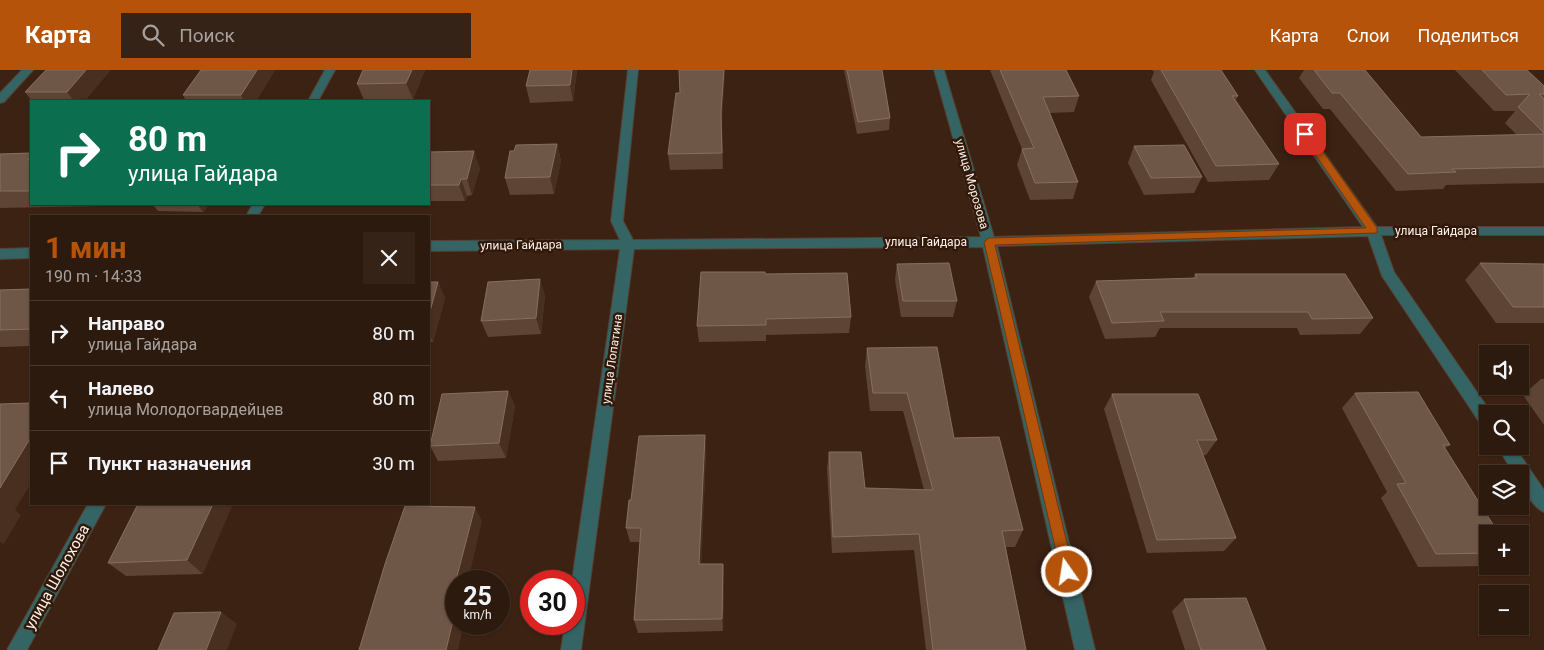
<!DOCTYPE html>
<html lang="ru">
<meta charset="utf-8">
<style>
:root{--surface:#2d1a0e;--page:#352317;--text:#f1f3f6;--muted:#a7a19e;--line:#48382e;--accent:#b45309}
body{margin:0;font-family:Roboto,sans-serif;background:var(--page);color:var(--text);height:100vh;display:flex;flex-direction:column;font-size:19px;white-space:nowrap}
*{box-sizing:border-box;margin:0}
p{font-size:16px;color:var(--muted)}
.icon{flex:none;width:28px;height:28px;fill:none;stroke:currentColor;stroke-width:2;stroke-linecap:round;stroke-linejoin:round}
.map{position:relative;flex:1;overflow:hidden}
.drawer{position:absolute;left:30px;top:145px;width:400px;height:290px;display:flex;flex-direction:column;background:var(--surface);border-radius:0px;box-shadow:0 1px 4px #0004,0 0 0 1px var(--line)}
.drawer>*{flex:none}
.top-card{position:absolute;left:30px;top:30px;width:400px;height:105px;border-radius:0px;box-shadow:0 1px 4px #0004,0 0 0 1px var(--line);background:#0b6e4f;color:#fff;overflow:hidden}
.controls{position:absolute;left:1479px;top:275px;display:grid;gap:10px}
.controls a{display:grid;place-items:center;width:50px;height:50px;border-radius:0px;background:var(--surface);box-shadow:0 1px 4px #0004,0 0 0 1px var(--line);font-size:25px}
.speed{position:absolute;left:445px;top:500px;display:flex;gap:10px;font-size:25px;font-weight:700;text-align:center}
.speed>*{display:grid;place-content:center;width:65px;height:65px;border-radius:50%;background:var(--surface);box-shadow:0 1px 4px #0004,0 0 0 1px var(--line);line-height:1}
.speed small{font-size:12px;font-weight:400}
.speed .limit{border:8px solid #d22;background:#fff;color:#111}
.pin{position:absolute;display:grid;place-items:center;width:42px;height:42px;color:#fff;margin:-21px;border-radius:10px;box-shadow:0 2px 8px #0006}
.me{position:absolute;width:55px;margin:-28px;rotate:347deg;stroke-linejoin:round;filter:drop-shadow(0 0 4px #0008)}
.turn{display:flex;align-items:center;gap:18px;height:105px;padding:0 15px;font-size:22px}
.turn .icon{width:65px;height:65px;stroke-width:2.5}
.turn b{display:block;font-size:35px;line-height:42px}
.round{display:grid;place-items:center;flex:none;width:52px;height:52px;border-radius:0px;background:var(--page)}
.summary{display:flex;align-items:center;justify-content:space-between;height:85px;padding:0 15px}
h1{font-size:30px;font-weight:700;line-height:38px;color:var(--accent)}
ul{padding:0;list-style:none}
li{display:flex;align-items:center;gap:15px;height:65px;padding:0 15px;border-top:1px solid var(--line)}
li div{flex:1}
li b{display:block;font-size:19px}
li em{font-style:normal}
header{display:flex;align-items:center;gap:30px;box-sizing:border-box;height:70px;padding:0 25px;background:var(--accent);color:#fff}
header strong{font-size:24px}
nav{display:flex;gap:28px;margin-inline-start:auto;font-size:18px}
.search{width:350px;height:45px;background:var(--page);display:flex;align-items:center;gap:12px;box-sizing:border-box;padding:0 18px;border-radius:0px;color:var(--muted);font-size:19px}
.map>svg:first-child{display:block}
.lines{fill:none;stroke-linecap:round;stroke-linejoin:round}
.minor-casing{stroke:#573f31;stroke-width:2}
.minor{fill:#346463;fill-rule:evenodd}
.wall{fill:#5e4435}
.shaded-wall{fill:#492f1f}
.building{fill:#6f5748;stroke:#856f62}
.route{fill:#b45309;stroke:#753606}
.labels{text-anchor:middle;stroke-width:5;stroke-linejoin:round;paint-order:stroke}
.street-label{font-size:12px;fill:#fcf2ec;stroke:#311809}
.near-street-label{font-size:15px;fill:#fcf2ec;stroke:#311809}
</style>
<header>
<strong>Карта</strong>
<div class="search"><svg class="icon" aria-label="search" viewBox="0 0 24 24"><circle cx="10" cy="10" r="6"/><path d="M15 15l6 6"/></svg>Поиск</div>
<nav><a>Карта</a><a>Слои</a><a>Поделиться</a></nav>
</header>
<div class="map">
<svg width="1544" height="580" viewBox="0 0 1544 580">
<rect width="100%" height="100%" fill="#3c2213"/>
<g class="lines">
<g class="minor-casing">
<g id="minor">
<polygon points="22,0 33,0 4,32 0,33 0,23"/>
<polygon points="325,0 335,0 318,31 308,31"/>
<polygon points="628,0 638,0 623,151 633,170 981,167 934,0 944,0 994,167 1363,157 1255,0 1265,0 1377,157 1544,157 1544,165 1381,165 1394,202 1492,344 1488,344 1488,357 1482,356 1382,206 1368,166 997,176 1095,580 1075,580 983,177 634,179 581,580 561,580 565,554 574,554 574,511 572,511 620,179 429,181 429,171 620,170 611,151"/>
<polygon points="253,134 265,134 258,146 246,146"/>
<polygon points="31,178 31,188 0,189 0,179"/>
<path d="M1497,376h17l30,44v22c-11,-4 -24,-27 -24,-38h-6z"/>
<polygon points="88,434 106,434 27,580 7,580"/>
</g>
</g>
<use href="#minor" class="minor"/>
</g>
<g class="wall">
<polygon points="46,0 85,31 32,31 25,22"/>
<polygon points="201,0 275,0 256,31 186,31 183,25"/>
<polygon points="363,0 425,0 413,29 364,30 357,14"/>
<polygon points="577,0 573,31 530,33 526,16"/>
<polygon points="844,0 882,0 890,48 889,60 857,64"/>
<polygon points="990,0 1066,0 1079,26 1074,42 1050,43 1078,112 1073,129 1030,130 1017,95 1022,79"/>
<polygon points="1152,0 1221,0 1238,26 1236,30 1279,94 1269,110 1208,112 1151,10 1154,2"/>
<polygon points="1304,0 1365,0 1421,67 1517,65 1505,53 1515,41 1494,41 1455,0 1527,0 1544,16 1544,113 1446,115 1443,119 1396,121 1330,39 1323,39 1299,8"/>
<polygon points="722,58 723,99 670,100 668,84"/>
<polygon points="557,74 561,91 554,124 510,125 505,108 514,81"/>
<polygon points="1134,76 1202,107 1194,123 1144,125 1128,93"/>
<polygon points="429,82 480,98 472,125 467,126 465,131 429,131"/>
<polygon points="31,83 31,134 209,134 203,142 158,141 153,135 0,138 0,84"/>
<polygon points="1480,193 1544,194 1544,253 1496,253 1465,210"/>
<polygon points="897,194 957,231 953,247 901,247 895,210"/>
<polygon points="765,204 851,247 849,263 766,265 766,271 699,272 697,256"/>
<polygon points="1195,204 1373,248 1360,264 1300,265 1297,258 1160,258 1155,267 1105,269 1089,227 1096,211 1193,208"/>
<polygon points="429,212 438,212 445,228 433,272 429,272"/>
<polygon points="31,219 31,276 0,277 0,220"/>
<polygon points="545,225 541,264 488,267 481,251"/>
<polygon points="867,278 954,368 1023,460 1015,477 1006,477 1026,580 926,580 914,480 832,483 827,399 829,382 865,418 924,420 903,341 870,341 865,296"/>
<polygon points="1541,309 1544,309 1544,355 1523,325"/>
<polygon points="508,321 515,336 506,388 438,391 430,376"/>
<polygon points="1355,323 1450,375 1445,378 1488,464 1488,496 1418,497 1381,428 1387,422 1342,338"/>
<polygon points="1112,324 1217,370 1206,385 1203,385 1236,468 1224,481 1147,483 1104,339"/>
<polygon points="705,365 706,380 701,494 723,494 724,507 723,561 638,563 634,550 640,472 630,472 626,458 631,430"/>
<polygon points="138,434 203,504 126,506 108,493"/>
<polygon points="1184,529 1266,580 1185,580 1172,541"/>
</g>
<g class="shaded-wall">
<polygon points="86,0 111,0 85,31 74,31 67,22"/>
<polygon points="257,0 275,0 256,31 244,31 241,25"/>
<polygon points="412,0 425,0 413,29 406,13"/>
<polygon points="572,0 577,0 573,31 570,15"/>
<polygon points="724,0 725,0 722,58 723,99 721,42"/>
<polygon points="557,74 561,91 554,124 550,107"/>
<polygon points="474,81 480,98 472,125 467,109"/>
<polygon points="461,109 467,126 465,131 459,115"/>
<polygon points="197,134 209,134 203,142"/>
<polygon points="540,209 545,225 541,264 536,248"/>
<polygon points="438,212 445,228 433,272 429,262 429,245"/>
<polygon points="508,321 515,336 506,388 499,373"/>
<polygon points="705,365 706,380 701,507 699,494"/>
<polygon points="31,367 31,413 15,440 21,445 4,474 0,472 0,418"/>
<polygon points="213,434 233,434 203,504 187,490"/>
<polygon points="475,437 482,451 468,511 456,511 456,554 464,554 458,580 446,580 449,537"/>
<polygon points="723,494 724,507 723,561 722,549"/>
<polygon points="221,542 237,554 227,580 206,580"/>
</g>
<g class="building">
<polygon points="46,0 86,0 67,22 25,22"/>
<polygon points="201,0 257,0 241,25 183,25"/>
<polygon points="363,0 412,0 406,13 357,14"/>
<polygon points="530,0 572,0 570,15 526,16"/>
<polygon points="679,0 724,0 721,42 722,83 668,84 676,23 680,23"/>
<polygon points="847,0 882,0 890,48 858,52"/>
<polygon points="1000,0 1066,0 1079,26 1043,27 1078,112 1035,113 1022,79 1034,78"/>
<polygon points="1161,0 1221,0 1238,26 1232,26 1279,94 1216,96"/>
<polygon points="1314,0 1365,0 1421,67 1544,64 1544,97 1452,99 1456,102 1408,104 1340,23 1332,23"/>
<polygon points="1482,0 1527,0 1544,16 1544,24 1539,24 1544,29 1544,63 1518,37 1530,24 1506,25"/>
<polygon points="557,74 550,107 505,108 510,81 514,81 516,75"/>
<polygon points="1184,75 1202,107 1151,108 1134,76"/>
<polygon points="474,81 467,109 461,109 459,115 429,115 429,82"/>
<polygon points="31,83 31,86 28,90 31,90 31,121 0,121 0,84"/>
<polygon points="949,193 957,231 903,231 897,194"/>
<polygon points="1480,193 1544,194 1544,237 1513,237"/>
<polygon points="701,202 765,202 765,204 847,203 851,247 766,249 766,255 697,256"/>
<polygon points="1195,204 1345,204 1373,248 1312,249 1308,242 1160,242 1164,251 1112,253 1096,211 1197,208"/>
<polygon points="540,209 536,248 481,251 488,212"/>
<polygon points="429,212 438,212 429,245"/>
<polygon points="31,219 31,259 0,260 0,220"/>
<polygon points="937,277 954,368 999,367 1023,460 1002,461 1026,580 933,580 919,464 833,467 829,382 861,382 865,418 933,420 907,323 873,323 867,278"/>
<polygon points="508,321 499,373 430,376 442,324"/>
<polygon points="1418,322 1450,375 1443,375 1499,464 1488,464 1488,483 1436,484 1397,414 1406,413 1355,323"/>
<polygon points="1112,324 1198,324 1217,370 1197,370 1236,468 1157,470"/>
<polygon points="31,333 31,367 0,418 0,334"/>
<polygon points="705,365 699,494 723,494 722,549 634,550 641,458 626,458 629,430 631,430 639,366"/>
<polygon points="138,434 213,434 187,490 108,493"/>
<polygon points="405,436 475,437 449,537 456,537 456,538 446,580 359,580 385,494"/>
<polygon points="1246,528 1266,580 1201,580 1184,529"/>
<polygon points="221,542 206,580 158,580 174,543"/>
</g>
<polygon class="route" points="1302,62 1309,62 1377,158 1377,163 995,175 1074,502 1072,507 1067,509 1062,507 984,172 989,168 1366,158 1301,64"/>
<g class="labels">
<g class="street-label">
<text transform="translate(972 114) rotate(74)" y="4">улица Морозова</text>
<text x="1436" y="165">улица Гайдара</text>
<text x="926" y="176">улица Гайдара</text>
<text transform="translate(521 175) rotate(-1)" y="4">улица Гайдара</text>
<text transform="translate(612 289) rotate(-82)" y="4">улица Лопатина</text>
</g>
<g class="near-street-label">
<text transform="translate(57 507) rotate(-61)" y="5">улица Шолохова</text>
</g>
</g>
</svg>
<div class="controls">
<a><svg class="icon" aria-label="sound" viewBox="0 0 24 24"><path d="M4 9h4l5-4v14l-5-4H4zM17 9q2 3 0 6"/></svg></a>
<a><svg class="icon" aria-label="search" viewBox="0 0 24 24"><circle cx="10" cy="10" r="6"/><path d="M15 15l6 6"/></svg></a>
<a><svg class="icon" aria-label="layers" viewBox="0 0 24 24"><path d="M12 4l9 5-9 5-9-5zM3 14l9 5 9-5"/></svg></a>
<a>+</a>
<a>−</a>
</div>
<div class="speed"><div>25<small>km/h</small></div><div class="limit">30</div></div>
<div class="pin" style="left:1305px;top:64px;background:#d93025"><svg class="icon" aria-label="arrive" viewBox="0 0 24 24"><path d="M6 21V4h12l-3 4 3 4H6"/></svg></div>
<svg class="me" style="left:1067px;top:502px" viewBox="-20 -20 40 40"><circle r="17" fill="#b45309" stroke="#fff" stroke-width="3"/><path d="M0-11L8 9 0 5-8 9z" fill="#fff"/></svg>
<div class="top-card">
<div class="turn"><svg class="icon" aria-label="right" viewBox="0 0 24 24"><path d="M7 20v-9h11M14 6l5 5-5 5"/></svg><div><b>80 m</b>улица Гайдара</div></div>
</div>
<section class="drawer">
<div class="summary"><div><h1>1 мин</h1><p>190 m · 14:33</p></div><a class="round"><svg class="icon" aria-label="close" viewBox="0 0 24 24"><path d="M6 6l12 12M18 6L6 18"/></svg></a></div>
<ul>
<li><svg class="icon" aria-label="right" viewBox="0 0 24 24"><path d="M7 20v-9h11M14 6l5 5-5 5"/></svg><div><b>Направо</b><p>улица Гайдара</p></div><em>80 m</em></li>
<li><svg class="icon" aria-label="left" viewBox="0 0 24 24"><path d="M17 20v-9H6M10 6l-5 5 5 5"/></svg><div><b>Налево</b><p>улица Молодогвардейцев</p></div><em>80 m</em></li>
<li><svg class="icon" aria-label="arrive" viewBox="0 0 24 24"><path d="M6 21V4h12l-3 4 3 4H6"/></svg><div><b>Пункт назначения</b></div><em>30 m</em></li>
</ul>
</section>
</div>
